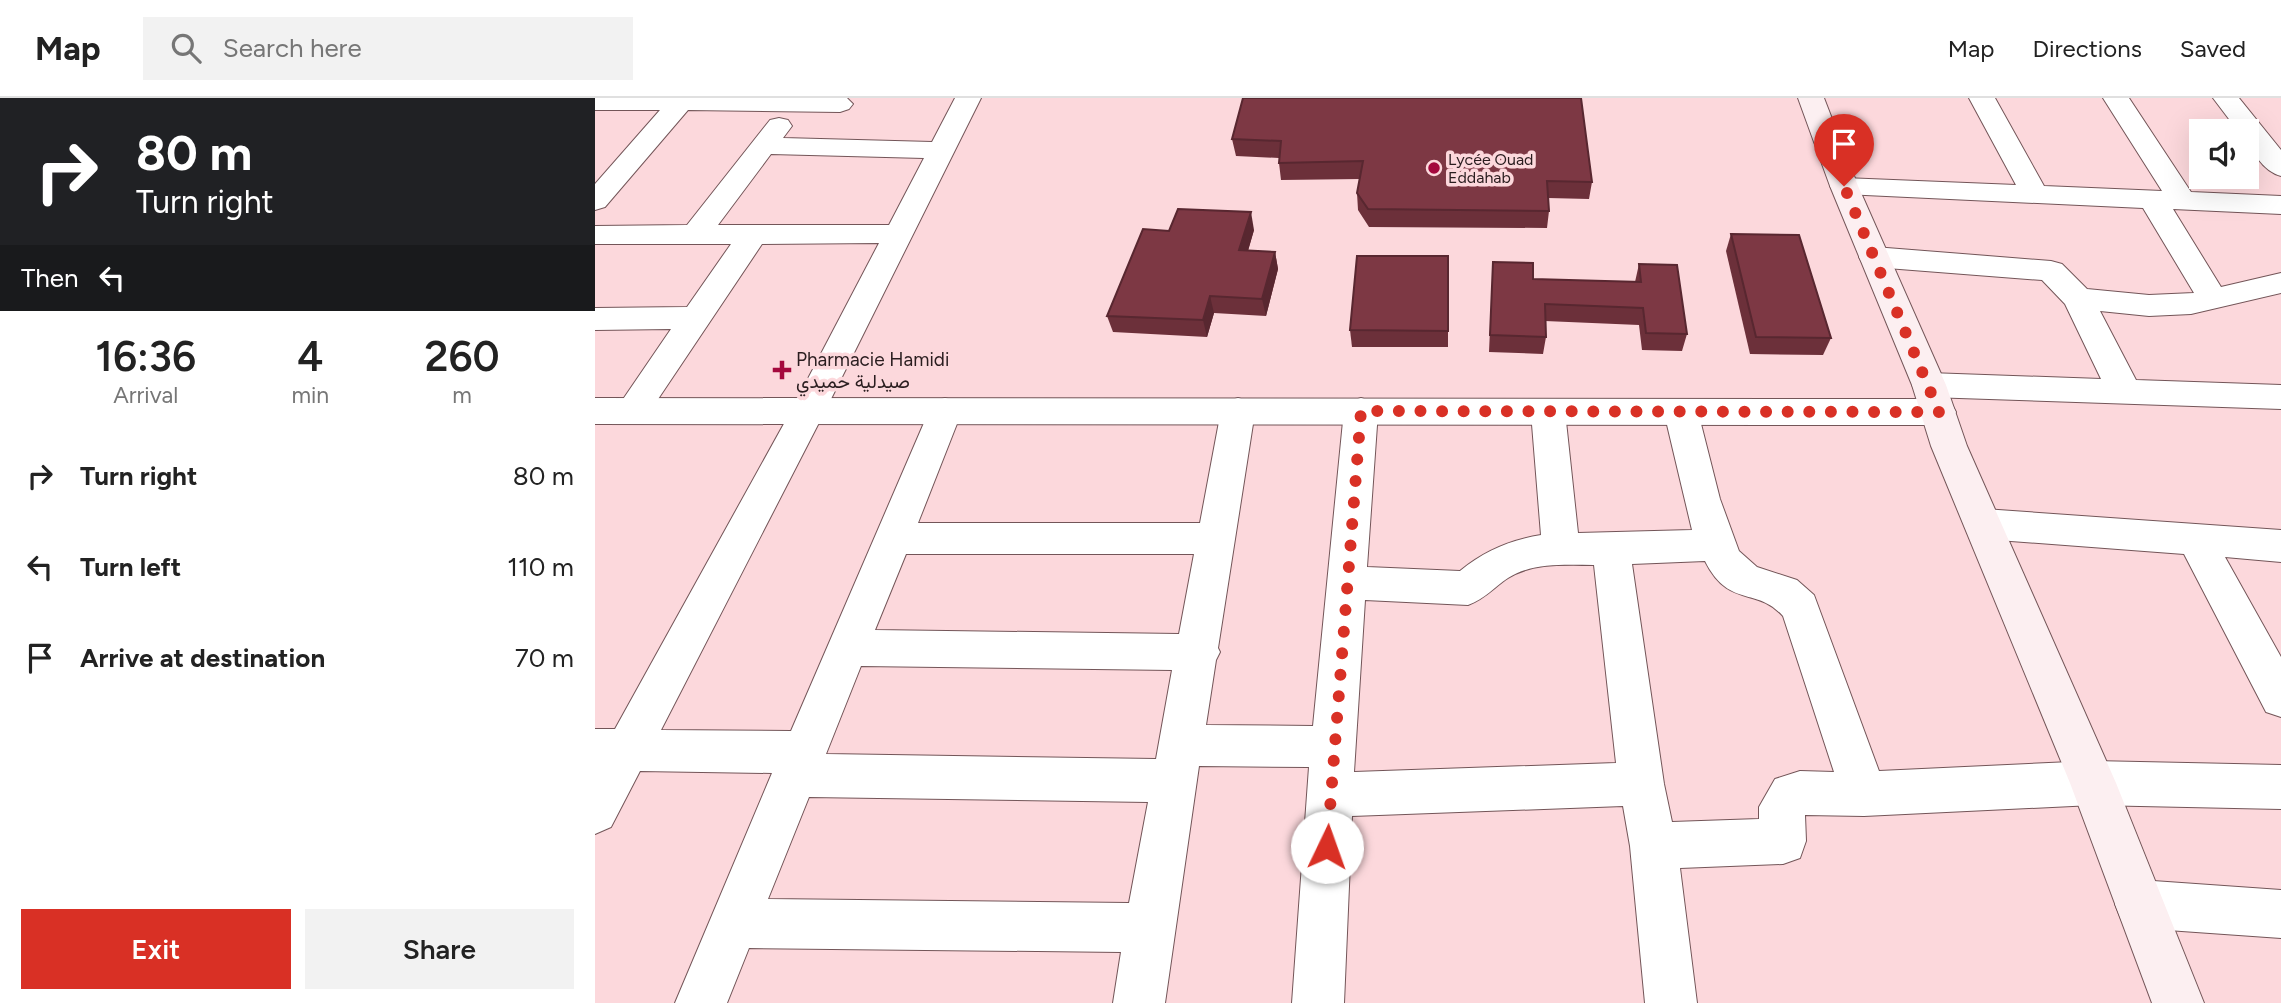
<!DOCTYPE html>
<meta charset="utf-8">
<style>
:root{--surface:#fff;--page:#f2f2f2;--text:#222;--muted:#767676;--line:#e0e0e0;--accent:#d93025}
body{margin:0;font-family:Figtree,Vazirmatn,sans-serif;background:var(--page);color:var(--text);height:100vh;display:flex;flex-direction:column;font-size:26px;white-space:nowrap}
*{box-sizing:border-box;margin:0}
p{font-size:23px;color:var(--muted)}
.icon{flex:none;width:38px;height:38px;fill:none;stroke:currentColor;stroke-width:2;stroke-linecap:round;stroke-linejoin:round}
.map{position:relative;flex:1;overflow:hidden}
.details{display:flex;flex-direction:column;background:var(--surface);width:595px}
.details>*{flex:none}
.banner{background:#202124;color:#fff;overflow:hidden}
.fabs{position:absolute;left:1594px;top:21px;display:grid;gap:14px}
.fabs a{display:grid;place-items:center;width:70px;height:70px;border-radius:0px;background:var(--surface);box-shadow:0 7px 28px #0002;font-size:35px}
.pin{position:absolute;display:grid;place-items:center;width:60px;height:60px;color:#fff;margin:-72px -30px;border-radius:50% 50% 50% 0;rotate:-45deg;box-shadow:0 0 7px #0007}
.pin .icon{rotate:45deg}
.me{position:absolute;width:77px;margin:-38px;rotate:3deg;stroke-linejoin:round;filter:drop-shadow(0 0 5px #0008)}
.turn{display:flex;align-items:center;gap:24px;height:147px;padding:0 21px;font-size:32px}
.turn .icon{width:91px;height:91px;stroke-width:2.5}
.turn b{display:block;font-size:49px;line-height:60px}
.then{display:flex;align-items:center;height:66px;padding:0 21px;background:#0003;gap:14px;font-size:26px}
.eta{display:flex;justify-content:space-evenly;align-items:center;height:119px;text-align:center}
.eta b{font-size:42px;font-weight:600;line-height:49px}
.cta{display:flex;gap:14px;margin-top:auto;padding:14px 21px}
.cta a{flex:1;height:80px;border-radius:0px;background:var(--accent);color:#fff;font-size:28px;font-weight:600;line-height:80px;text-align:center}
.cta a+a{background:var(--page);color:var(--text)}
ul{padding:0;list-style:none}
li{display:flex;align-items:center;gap:21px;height:91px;padding:0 21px}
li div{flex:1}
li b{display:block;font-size:26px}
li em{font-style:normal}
header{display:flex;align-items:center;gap:42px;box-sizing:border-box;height:98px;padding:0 35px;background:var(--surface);border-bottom:2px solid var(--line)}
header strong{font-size:33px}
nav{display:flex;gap:38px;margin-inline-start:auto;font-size:24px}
.search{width:490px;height:63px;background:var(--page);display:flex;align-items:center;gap:18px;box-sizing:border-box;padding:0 24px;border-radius:0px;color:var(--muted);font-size:26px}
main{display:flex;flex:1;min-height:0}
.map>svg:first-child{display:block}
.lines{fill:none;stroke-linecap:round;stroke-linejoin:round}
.minor-casing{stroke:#735558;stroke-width:2}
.tertiary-casing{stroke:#735558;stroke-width:2}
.secondary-casing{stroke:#735558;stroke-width:2}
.minor{fill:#fff;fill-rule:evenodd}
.tertiary{fill:#fff;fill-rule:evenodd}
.secondary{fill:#fceff1;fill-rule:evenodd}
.wall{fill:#6c303a}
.shaded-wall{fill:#582730}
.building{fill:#7d3844;stroke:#582730;stroke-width:2}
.route{stroke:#d93025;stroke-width:12;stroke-dasharray:0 21.6}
.poi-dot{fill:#a4083d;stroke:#fcd8dc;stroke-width:2.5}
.labels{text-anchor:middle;stroke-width:7;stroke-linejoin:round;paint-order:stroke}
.far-poi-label{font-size:16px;fill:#2a1d1f;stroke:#fcd8dc;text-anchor:start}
.poi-label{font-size:19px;fill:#2a1d1f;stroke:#fcd8dc;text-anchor:start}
</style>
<header>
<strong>Map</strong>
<div class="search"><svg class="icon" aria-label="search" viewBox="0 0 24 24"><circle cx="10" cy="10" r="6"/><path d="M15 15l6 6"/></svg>Search here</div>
<nav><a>Map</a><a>Directions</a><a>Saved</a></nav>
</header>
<main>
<section class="details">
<div class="banner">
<div class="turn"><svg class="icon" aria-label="right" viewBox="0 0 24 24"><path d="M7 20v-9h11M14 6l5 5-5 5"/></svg><div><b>80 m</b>Turn right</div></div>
<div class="then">Then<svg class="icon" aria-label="left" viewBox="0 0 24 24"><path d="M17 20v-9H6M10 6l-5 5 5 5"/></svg></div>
</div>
<div class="eta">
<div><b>16:36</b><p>Arrival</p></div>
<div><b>4</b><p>min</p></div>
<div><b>260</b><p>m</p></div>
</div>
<ul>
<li><svg class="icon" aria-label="right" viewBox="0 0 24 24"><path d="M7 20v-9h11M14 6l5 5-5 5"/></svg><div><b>Turn right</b></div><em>80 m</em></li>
<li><svg class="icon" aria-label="left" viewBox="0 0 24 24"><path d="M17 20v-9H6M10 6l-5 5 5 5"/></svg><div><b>Turn left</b></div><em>110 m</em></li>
<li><svg class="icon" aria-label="arrive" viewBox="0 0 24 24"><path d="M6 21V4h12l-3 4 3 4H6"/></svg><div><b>Arrive at destination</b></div><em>70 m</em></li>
</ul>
<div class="cta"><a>Exit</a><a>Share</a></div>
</section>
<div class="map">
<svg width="1686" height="905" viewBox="0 0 1686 905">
<rect width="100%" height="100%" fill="#fcd8dc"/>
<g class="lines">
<g class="minor-casing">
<g id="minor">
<polygon points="0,0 252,0 258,6 254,11 245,14 93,12 10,109 0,112 0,86 65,12 0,12"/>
<path d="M360,0h26l-156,313 -164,319 130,1 142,-329 12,-4 12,4 5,9 -44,112h282l21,-112 5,-9 12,-4 12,4 5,9 -37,237 2,4 -4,8 -10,65 107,1 31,-315 5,-9 12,-4 12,4 5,9 -11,156 93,4c24,-20 50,-31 81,-36l-10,-123 5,-9 12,-4 12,4 5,9 13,121 114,-3 -28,-118 5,-9 12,-4 12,4 5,9 22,87 19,52 18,16 40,13 17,15 65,176 214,-10 188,4v44l-188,-4 -229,11 -59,-1 1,26 -6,17 -17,6 -103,4 17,135h-52l-15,-157 -7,-40 -271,10 -8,187h-52l17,-236 -110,-1 -34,237h-52l8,-51 -372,-4 -22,55h-52l97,-230 -132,-2 -29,56 -16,7v-105h20l176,-318 88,-168 -117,1 -118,176 -12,4 -12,-4 -5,-9 56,-82 -76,1v-22l92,-1 44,-63h-136v-18l92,-1 83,-105 9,-2 9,2 4,6 -9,12 149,4zM176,56l153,4 -35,67h-171zM311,456h288l-15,80 -304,-4zM1110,463c24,48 51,25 78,55l51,156 -34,-1 -25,8 -16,28v12l-87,3 -8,-38 -32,-220zM999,467l22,198 -262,9 11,-172 103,5c17,-6 26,-18 40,-27 25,-16 58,-13 86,-13zM266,568l311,4 -16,89 -330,-5zM214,699l339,5 -19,101 -361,-4z"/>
<polygon points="1374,0 1400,0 1449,88 1567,93 1508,0 1534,0 1596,94 1686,98 1686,116 1578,111 1626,189 1686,175 1686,195 1596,216 1554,218 1505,213 1541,282 1686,287 1686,311 1334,299 1322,296 1317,287 1322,278 1334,275 1506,281 1470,206 1447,182 1279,169 1268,166 1264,159 1268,152 1279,149 1456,163 1467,166 1492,191 1554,197 1599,195 1548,110 1249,96 1239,94 1235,88 1239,82 1249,80 1421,87"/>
<path d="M1618,0h26l42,52v26c-17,-4 -34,-28 -34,-45h-9z"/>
<polygon points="1389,411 1686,432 1686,464 1630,459 1686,559 1686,619 1671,614 1589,456 1389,441 1376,437 1370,426 1376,415"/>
<polygon points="1544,782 1686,792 1686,840 1544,830 1527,823 1520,806 1527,789"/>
</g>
</g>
<g class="tertiary-casing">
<polygon id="tertiary" points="0,300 1344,301 1356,305 1361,314 1356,323 1344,327 0,326"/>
</g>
<g class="secondary-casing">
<polygon id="secondary" points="1203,0 1229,0 1263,88 1351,287 1372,348 1521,685 1609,905 1557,905 1475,685 1336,348 1317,287 1235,88"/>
</g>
<use href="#minor" class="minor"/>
<use href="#tertiary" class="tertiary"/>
<use href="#secondary" class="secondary"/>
</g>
<g class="wall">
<polygon points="648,0 997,84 994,101 953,100 954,113 952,130 774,129 763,112 762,95 765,81 686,82 684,65 684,60 641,58 637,41"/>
<polygon points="659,132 653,153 680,154 683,171 671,218 619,215 612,239 518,234 512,218 574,133"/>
<polygon points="1136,136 1236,240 1228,257 1155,256 1131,153"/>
<polygon points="853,158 853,249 757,249 755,232"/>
<polygon points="898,164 938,181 1040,184 1044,166 1092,236 1087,253 1047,252 1044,227 950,223 951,239 948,256 894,254"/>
</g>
<g class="shaded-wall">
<polygon points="656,114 659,132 648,169 644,152"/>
<polygon points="680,154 683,171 671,218 667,201"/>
<polygon points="615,198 619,215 612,239 608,222"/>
</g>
<g class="building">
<polygon points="648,0 986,0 997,84 952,83 954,113 773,111 762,95 768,63 684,65 686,43 637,41"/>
<polygon points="583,111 656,114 644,152 680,154 667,201 615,198 608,222 512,218 548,131 574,133"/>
<polygon points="1136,136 1204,137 1236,240 1161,239"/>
<polygon points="762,158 853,158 853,233 755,232"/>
<polygon points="898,164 938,165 938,181 1046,184 1044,166 1082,167 1092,236 1051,235 1048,210 950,206 951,239 895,237"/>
</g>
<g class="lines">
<polyline class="route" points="732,749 766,313 1344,314 1249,88"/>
</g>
<g class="poi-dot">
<circle cx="839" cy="70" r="7"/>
<path d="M183.5 261.5h7v7h7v7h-7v7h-7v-7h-7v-7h7z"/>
</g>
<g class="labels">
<g class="far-poi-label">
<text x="853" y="67">Lycée Ouad<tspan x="853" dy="18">Eddahab</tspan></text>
</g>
<g class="poi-label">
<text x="201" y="268">Pharmacie Hamidi<tspan x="201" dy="22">صيدلية حميدي</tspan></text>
</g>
</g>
</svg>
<div class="fabs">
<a><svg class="icon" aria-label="sound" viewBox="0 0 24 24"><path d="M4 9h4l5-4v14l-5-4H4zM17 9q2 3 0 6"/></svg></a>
</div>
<div class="pin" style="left:1249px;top:88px;background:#d93025"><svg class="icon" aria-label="arrive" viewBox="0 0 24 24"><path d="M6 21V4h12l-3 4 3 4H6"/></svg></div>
<svg class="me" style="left:732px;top:749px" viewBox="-20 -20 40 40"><circle r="19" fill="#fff"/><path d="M0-13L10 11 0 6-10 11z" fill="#d93025"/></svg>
</div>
</main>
